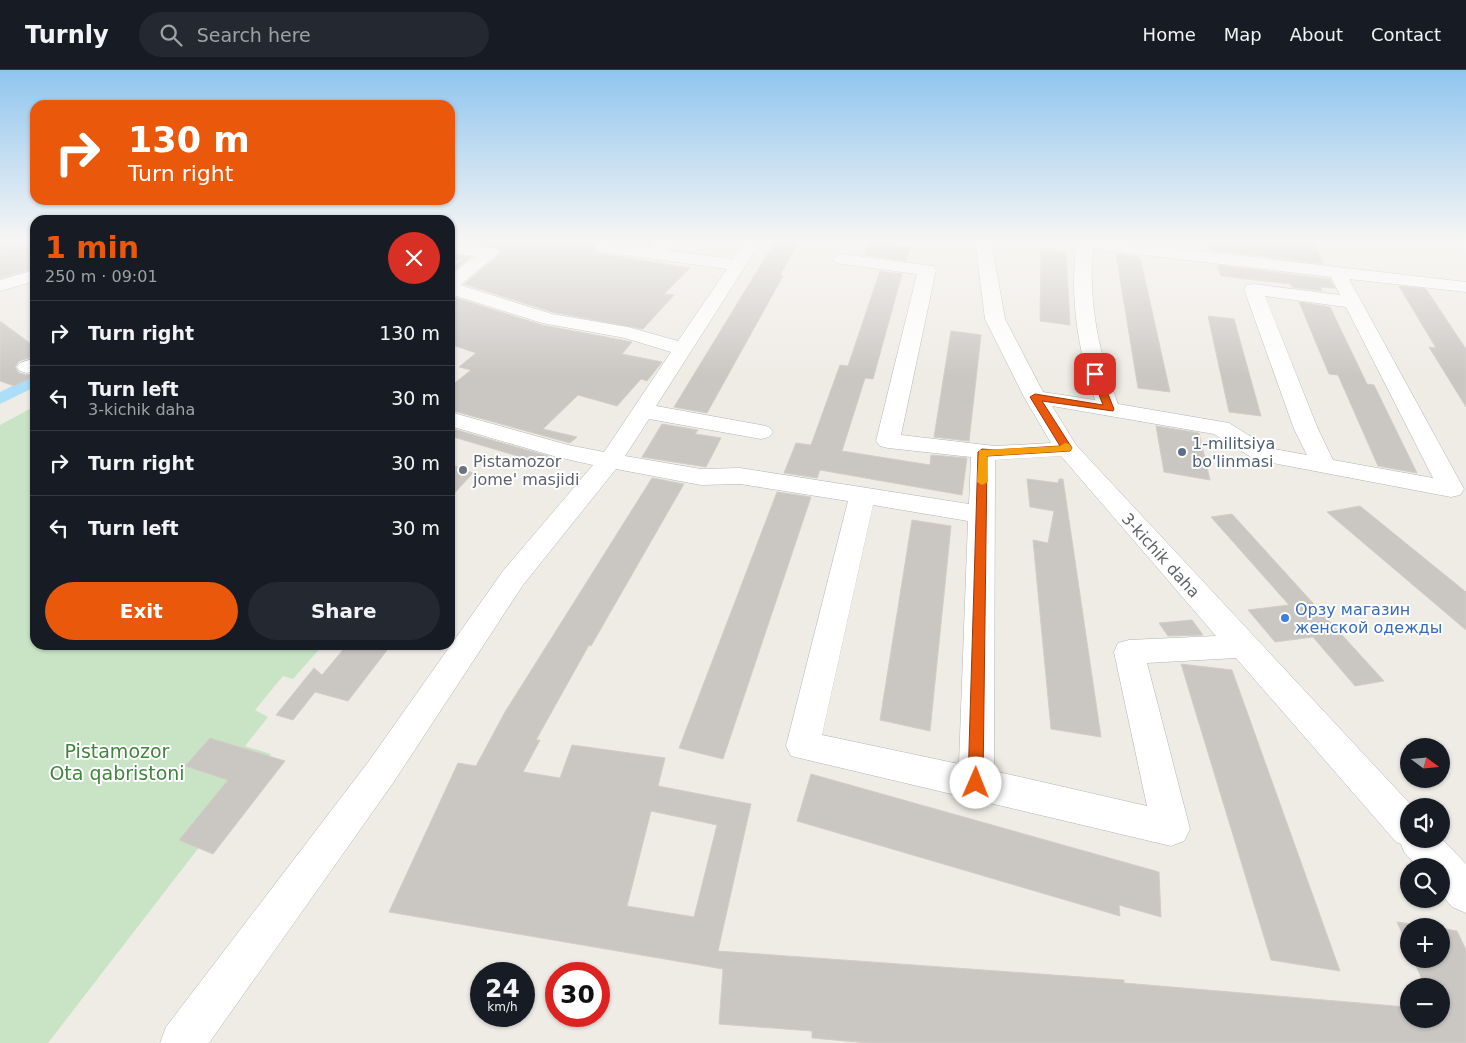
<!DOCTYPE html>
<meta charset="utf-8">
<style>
:root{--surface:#171b24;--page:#242831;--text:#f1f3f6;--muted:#9ea1a6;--line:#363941;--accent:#ea580c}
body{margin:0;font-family:"DejaVu Sans",sans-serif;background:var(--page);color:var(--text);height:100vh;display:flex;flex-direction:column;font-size:19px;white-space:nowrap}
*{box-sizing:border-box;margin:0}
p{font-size:16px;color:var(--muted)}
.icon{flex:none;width:28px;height:28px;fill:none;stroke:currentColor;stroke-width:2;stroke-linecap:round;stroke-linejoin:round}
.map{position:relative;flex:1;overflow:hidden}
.drawer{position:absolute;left:30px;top:145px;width:425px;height:435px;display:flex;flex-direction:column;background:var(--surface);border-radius:15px;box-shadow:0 1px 4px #0004}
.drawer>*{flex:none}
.banner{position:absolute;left:30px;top:30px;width:425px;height:105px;border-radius:15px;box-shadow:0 1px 4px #0004;background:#ea580c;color:#fff;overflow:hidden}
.needle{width:32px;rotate:106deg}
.buttons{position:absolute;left:1400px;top:668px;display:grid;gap:10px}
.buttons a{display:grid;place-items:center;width:50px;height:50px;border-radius:50%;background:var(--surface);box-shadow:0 1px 4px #0004;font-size:25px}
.speed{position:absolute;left:470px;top:892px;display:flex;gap:10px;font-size:25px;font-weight:700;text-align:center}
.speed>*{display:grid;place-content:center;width:65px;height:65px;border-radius:50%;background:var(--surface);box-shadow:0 1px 4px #0004;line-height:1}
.speed small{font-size:12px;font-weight:400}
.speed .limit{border:8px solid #d22;background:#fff;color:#111}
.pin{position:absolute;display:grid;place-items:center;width:42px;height:42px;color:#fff;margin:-21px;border-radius:10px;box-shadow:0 2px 8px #0006}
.me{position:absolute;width:55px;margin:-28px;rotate:1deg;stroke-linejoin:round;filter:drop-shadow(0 0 4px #0008)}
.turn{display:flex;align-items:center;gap:18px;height:105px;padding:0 15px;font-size:22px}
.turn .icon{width:65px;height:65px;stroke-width:2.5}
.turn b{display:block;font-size:35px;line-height:42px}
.round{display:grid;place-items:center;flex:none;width:52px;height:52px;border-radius:26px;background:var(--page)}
.summary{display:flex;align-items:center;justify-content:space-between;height:85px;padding:0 15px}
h1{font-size:30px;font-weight:800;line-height:38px;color:var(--accent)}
.primary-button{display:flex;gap:10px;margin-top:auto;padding:10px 15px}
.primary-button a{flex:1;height:58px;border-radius:30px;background:var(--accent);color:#fff;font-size:20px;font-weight:800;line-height:58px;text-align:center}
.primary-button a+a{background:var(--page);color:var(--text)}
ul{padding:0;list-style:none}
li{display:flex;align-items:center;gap:15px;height:65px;padding:0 15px;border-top:1px solid var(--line)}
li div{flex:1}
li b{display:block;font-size:19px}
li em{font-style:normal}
header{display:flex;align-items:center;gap:30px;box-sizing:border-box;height:70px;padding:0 25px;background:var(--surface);border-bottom:1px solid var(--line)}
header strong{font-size:24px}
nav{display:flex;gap:28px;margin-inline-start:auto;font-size:18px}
.search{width:350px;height:45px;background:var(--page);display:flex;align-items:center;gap:12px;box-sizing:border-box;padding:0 18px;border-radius:28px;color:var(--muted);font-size:19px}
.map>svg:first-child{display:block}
.green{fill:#c8e4c5}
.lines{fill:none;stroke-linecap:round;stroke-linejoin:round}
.canal{fill:#acdef9;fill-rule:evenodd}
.building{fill:#cac7c3;stroke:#d3cdc5;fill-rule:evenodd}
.minor-casing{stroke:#b1b4b7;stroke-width:1}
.minor{fill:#fff;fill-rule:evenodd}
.route{fill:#ea580c;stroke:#983908}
.slow{fill:#f59e0b}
.service-dot{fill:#5c6f8a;stroke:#fff;stroke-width:2}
.worship-dot{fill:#6b7280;stroke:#fff;stroke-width:2}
.shop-dot{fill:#3f7fe0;stroke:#fff;stroke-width:2}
.labels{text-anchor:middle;stroke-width:4;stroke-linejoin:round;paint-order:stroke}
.service-label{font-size:16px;fill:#4e5e75;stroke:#fff;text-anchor:start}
.worship-label{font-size:16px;fill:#5b616d;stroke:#fff;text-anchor:start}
.street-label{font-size:16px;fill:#5e6265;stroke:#fff}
.shop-label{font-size:16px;fill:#366cbe;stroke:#fff;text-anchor:start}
.near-park-label{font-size:19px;fill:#40853d;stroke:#fff}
</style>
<header>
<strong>Turnly</strong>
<div class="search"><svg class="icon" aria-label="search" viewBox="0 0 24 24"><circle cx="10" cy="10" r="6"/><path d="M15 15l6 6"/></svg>Search here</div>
<nav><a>Home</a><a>Map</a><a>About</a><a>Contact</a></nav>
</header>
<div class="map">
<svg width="1466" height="973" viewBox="0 0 1466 973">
<rect width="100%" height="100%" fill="#efece6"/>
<polygon class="green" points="35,336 35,575 323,575 293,609 283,606 255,640 268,647 245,676 271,684 48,973 0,973 0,355"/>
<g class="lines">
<polygon class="canal" points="35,305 35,317 0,334 0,322"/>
</g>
<g class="building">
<polygon points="0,170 35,170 35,198 0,208"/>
<polygon points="475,170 602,170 597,171 593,176 597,183 690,198 664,224 674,225 643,259 552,242 464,214 501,183 497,177 470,174"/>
<polygon points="604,170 653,170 648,176"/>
<polygon points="776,170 800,170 780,205 783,206 707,343 674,337"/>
<polygon points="870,170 892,170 890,175 910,177 906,191 864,185"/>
<polygon points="1208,170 1309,170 1311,174 1314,174 1324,194 1211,180"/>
<polygon points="1041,179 1066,182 1070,255 1040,251"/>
<polygon points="1116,184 1140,187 1170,322 1138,318"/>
<polygon points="455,185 471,187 450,203 450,199 463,190 450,189"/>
<polygon points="1217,195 1330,209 1335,218 1320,217 1322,221 1292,217 1291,214 1221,206"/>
<polygon points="880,201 902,204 873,309 865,308 842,381 930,395 931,385 967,388 962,425 820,400 817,408 784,403 796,373 811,375 840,295 848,296"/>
<polygon points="1399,216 1426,219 1466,279 1466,337 1429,277 1436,278"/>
<polygon points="450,226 542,255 632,272 622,284 662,292 647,311 641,309 617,336 578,325 543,359 577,367 570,373 450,340 450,317 471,300 459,297 476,283 450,274"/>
<polygon points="1299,232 1330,237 1367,314 1374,315 1417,403 1378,396 1338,305 1329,304"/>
<polygon points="1208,246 1234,249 1261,346 1229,342"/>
<polygon points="0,251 35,277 35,286 19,291 15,297 19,303 27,305 35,303 35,306 14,316 0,311"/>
<polygon points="951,261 981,265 969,371 934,367"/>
<polygon points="662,354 698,360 695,364 721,368 706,397 642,387"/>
<polygon points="1156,356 1199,363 1210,410 1164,402"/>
<polygon points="450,358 555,388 548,395 450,366"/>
<polygon points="450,394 473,403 450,428"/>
<path d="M652,408l32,6 -93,162 -2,-1 -53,95h4l-17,32 37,6 12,-33 93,13 -7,28 93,18 -33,147 406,29v3l283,24 2,-5v17h32v-33h-16l-12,-27h28v-31l16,3 9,19v93h-597l-57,-5v-7l-93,-7 4,-55 -334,-57 69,-149 18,3 29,-54zM651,741l66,14 -23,92 -67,-11z"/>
<polygon points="1027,409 1058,413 1059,409 1063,409 1101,667 1051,659 1033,470 1048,473 1054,441 1030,437"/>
<polygon points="777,422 811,427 723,689 679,678"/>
<polygon points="1360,436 1466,522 1466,560 1327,442"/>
<polygon points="1232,444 1312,532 1384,611 1355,616 1313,567 1275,572 1248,540 1289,535 1211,447"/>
<polygon points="912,450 951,456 930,661 880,650"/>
<polygon points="1192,550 1203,565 1168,566 1159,553"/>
<polygon points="347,575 391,575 348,631 315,622 293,650 276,645 314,598 322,605"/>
<polygon points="1181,594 1232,600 1340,901 1271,890"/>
<polygon points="210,668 285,691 213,784 179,770 228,710 185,696"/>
<polygon points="811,704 1159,802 1161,847 1119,835 1120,846 797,751"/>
<polygon points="1397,852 1427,856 1409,856 1409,879"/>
</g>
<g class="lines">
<g class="minor-casing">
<g id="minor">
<path d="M660,170h17l-8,11 64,8 13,-19h16l-106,166 105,19 8,2 4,5 -4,5 -8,2 -112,-20 -24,37 76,13 39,-1 229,36 2,-47 -83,-9 -8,-2 -4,-5 41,-167 -75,-10 -6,-1 -3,-4 3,-4 6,-1 91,12 3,4 -35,165 94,11 56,-3 -27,-46 -39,-78 -10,-79h16l14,79 38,73 52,8c-17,-50 -25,-100 -19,-153l-21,-4 -2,-3h53l360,42v10l-117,-13 115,210 -4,6 -9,2 -189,-36 -8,-2 -40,-25 -162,-28 24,39 336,361h-3v33l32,-1 25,26v49l-14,-6 -11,-13v-28h-24l-13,-14 -3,-8 -5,-2 -160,-184 -89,5 43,166 -6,12 -13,5 -380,-90 -5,-10 62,-245 -108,-17 -39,1 -85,-16 -93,116 -130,198 -184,260h-49l6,-16 203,-266 134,-190 90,-106 -36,-8 -107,-31v-14l118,33 36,7 67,-100 -46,-14 -83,-15 -92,-29v-19l26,-19 -26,-3v-10l41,5 6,1 2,4 -39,32 92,29 76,13 50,14 49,-72 -124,-17 -6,-1 -2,-4 2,-4 6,-1 50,6zM1093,179l238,28 9,18 -87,-11 -6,1 -3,4 50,140 13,26 -38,-7 -40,-25 -111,-19c-19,-50 -30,-101 -25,-155zM1265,226l81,11 87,171 -100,-18 -15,-31zM1061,386l155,180 -87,4 -11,3 -4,9 33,154 -153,-35 1,-311zM873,435l95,16 -9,243 -137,-29z"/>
<polygon points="1453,170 1466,170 1466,182 1460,181"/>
<polygon points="35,200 35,211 0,221 0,210"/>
<polygon points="35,288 35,301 27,303 20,301 17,297 20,293"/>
</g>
</g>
<use href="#minor" class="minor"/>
</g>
<linearGradient id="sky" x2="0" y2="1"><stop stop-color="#90c5ef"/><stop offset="0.56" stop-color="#f8f6f4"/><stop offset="1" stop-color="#f8f6f4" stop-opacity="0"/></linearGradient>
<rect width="1466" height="306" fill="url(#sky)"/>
<polygon class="route" points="1095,301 1100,304 1114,339 1113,341 1042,331 1072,378 1070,381 987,386 983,713 981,718 976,720 970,718 968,713 978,382 982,379 995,380 1060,376 1030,327 1035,324 1103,335 1091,304"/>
<polygon class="slow" points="1065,373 1069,374 1072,378 1070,381 987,386 988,412 982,415 977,412 979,380 1060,376"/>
<circle class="service-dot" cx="1182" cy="382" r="5"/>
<circle class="worship-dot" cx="463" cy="400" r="5"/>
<circle class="shop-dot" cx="1285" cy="548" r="5"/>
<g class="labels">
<g class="service-label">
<text x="1192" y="379">1-militsiya<tspan x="1192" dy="18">bo'linmasi</tspan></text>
</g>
<g class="worship-label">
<text x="473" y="397">Pistamozor<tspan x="473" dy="18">jome' masjidi</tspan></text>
</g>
<g class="street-label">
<text transform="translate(1161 485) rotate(48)" y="6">3-kichik daha</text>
</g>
<g class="shop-label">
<text x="1295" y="545">Орзу магазин<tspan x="1295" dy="18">женской одежды</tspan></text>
</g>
<g class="near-park-label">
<text x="117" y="688">Pistamozor<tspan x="117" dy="22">Ota qabristoni</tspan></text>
</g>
</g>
</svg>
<div class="buttons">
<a><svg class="needle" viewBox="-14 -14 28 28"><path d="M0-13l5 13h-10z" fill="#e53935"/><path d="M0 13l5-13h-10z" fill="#9ea1a6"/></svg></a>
<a><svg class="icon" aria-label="sound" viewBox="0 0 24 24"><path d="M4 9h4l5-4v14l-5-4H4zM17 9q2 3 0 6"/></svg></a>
<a><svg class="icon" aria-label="search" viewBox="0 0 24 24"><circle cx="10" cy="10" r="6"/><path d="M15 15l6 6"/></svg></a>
<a>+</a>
<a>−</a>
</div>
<div class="speed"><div>24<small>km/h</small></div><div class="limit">30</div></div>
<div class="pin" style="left:1095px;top:304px;background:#d93025"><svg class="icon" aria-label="arrive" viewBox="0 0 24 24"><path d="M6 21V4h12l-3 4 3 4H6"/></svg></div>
<svg class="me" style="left:976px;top:713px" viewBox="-20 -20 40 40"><circle r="19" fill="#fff"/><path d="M0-13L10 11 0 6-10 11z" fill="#ea580c"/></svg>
<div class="banner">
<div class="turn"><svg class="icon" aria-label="right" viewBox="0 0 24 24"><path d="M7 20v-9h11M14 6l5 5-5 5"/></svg><div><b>130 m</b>Turn right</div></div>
</div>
<section class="drawer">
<div class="summary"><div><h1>1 min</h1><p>250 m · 09:01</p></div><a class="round" style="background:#d93025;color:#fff"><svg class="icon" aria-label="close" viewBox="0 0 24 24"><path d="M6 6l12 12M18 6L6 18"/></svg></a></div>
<ul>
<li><svg class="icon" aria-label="right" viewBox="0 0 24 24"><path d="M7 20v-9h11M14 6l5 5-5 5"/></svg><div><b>Turn right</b></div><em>130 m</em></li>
<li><svg class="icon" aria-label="left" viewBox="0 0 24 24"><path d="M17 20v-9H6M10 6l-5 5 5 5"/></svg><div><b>Turn left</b><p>3-kichik daha</p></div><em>30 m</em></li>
<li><svg class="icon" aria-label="right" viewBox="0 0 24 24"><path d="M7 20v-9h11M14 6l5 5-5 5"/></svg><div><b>Turn right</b></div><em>30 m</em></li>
<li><svg class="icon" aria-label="left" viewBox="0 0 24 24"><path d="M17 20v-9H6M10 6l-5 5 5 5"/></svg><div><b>Turn left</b></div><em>30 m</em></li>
</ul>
<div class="primary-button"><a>Exit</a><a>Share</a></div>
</section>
</div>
